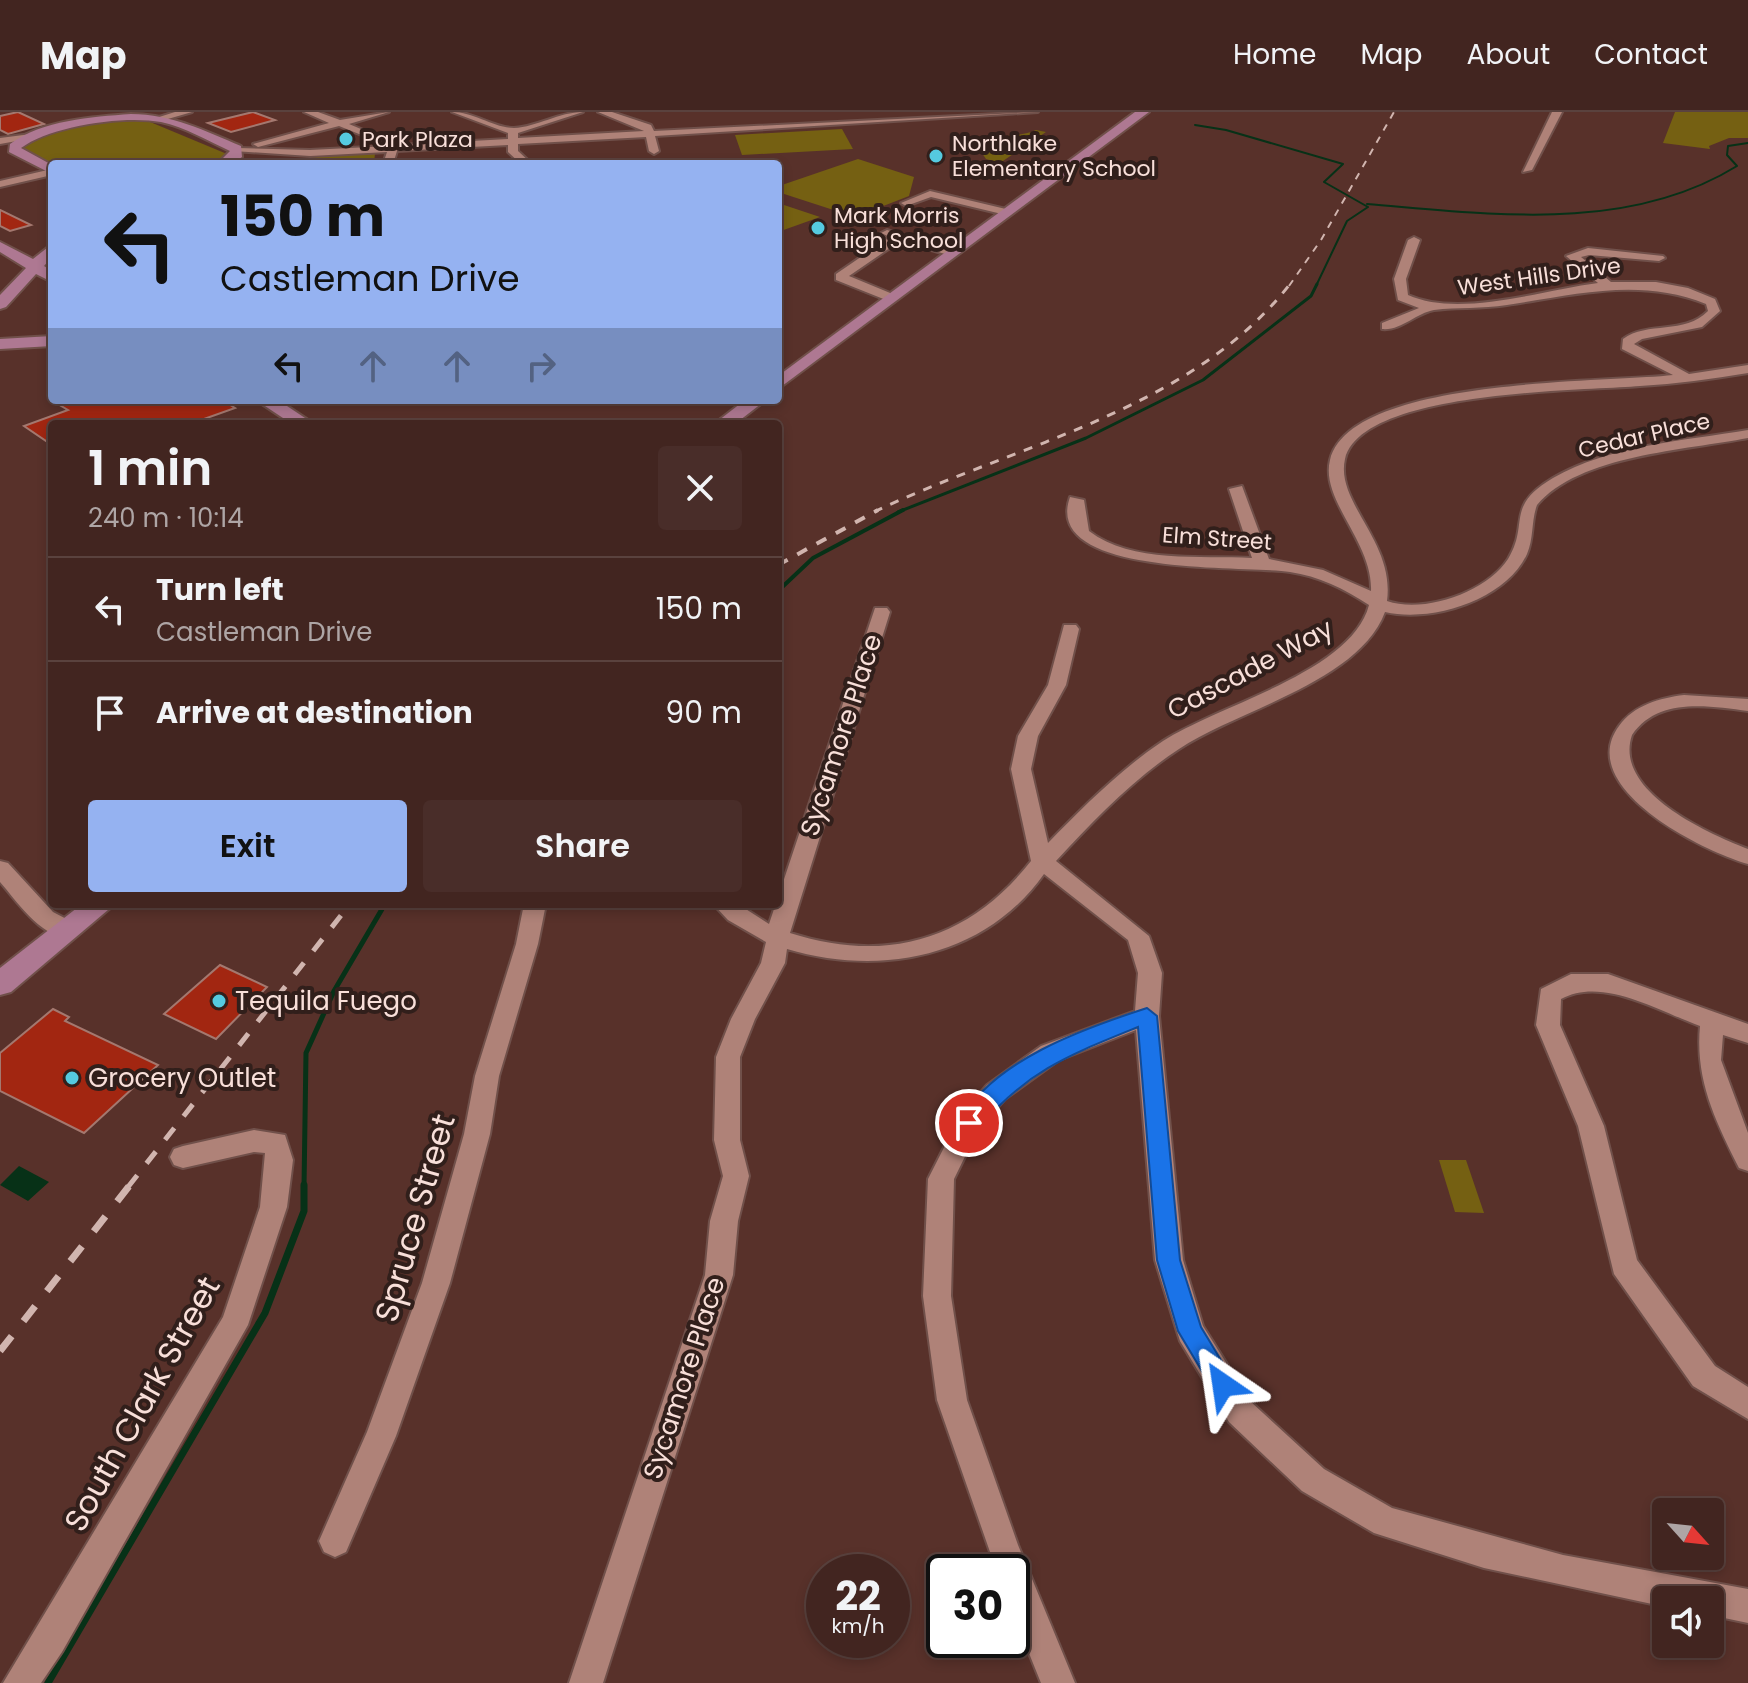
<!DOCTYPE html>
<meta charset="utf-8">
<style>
:root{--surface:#422520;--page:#492d29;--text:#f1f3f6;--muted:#aea5a5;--line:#5a423e;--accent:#95b2f1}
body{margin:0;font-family:Poppins,sans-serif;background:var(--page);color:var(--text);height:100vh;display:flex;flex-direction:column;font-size:30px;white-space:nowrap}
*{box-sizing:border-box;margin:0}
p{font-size:26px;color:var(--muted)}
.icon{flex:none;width:44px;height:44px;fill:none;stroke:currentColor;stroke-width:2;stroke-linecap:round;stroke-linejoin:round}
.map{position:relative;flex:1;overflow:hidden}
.side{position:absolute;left:48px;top:308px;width:734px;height:488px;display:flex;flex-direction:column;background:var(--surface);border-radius:8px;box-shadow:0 4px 12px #0003,0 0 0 2px var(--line)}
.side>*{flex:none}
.top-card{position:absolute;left:48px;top:48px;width:734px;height:244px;border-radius:8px;box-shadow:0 4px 12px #0003,0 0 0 2px var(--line);background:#95b2f1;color:#111;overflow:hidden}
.needle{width:52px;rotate:117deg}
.fabs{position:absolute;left:1652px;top:1386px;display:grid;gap:16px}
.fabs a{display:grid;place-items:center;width:72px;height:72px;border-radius:8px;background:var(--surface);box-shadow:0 4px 12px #0003,0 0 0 2px var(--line);font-size:40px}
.speed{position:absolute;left:806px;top:1442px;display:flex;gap:16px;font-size:40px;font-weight:700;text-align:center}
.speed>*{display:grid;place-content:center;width:104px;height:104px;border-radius:50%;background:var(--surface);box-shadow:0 4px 12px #0003,0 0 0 2px var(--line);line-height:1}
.speed small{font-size:20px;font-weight:400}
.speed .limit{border:4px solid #111;border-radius:12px;background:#fff;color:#111}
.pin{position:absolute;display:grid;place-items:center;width:68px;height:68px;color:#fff;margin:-34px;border:4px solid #fff;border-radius:50%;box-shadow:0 2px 8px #0007}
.me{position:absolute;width:88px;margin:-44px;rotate:328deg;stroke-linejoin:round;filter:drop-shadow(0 0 6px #0008)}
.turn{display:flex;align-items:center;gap:28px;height:168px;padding:0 40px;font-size:36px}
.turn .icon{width:104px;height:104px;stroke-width:2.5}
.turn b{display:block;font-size:56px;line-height:68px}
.lanes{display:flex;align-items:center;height:76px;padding:0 40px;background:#0003;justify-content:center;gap:40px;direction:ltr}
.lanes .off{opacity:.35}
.round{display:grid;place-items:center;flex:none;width:84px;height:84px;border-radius:8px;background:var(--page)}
.head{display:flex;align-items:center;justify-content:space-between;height:136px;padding:0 40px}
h1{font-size:48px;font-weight:600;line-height:60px}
.cta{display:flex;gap:16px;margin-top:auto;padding:16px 40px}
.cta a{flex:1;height:92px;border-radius:8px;background:var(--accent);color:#111;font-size:32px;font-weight:600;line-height:92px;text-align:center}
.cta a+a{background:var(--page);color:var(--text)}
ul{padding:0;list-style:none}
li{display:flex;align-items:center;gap:24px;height:104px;padding:0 40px;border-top:2px solid var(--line)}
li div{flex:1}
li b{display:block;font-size:30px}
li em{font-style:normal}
header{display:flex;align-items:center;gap:48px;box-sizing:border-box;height:112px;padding:0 40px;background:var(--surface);border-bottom:2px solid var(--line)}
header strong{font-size:38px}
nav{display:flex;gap:44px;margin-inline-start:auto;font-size:28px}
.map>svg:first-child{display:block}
.green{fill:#756012}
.water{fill:#073117}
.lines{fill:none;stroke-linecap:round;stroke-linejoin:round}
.stream-far4{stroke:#073117;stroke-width:2}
.stream-far3{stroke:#073117;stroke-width:3}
.stream-far2{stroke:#073117;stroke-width:4}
.stream-far1{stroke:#073117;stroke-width:5}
.stream{stroke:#073117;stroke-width:7}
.building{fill:#a22611;stroke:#a4786f;stroke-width:2}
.minor-casing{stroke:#70504a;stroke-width:4}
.major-casing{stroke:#70504a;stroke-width:4}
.minor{fill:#af8278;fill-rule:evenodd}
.major{fill:#ae7892;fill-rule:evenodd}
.rail-far4{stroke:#d1b5af;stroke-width:2;stroke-dasharray:7 7;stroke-linecap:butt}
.rail-far3{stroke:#d1b5af;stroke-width:3;stroke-dasharray:9 9;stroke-linecap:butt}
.rail-far2{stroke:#d1b5af;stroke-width:4;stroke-dasharray:11 11;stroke-linecap:butt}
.rail-far1{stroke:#d1b5af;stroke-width:5;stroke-dasharray:15 15;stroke-linecap:butt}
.rail{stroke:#d1b5af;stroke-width:7;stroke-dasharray:19 19;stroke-linecap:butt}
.route{fill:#1a73e8;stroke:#114b97;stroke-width:2}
.poi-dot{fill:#55cae0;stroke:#311f1b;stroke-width:3}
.labels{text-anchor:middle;stroke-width:8;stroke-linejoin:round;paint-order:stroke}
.far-poi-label{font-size:22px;fill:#f8dfd9;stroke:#311f1b;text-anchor:start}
.far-street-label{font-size:22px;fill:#f8dfd9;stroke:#311f1b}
.street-label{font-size:26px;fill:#f8dfd9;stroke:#311f1b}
.poi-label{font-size:26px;fill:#f8dfd9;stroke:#311f1b;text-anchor:start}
.near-street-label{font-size:32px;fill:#f8dfd9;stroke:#311f1b}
</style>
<header>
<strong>Map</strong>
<nav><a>Home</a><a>Map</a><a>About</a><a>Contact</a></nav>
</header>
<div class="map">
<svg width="1748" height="1571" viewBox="0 0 1748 1571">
<rect width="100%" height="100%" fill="#58312a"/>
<g class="green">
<polygon points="1675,0 1748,0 1748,26 1729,26 1709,34 1710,37 1663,31"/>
<path d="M143,7l84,35 -15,10 -160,1 -32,-17c20,-20 94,-28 123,-29z"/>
<polygon points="842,17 853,37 742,43 735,23"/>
<path d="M1036,18l10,2 -46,31 -14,-4 -11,-16c18,-10 41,-4 61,-13z"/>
<polygon points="369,40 375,41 374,52 245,52"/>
<polygon points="858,47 914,65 909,84 855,105 778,80 779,74"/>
<polygon points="778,91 820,105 778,120"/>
<polygon points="1439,1048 1466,1048 1484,1101 1455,1100"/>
</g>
<polygon class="water" points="19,1054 49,1070 28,1089 0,1073"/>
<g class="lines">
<g class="stream-far4">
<polyline points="1195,13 1226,18 1343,52 1324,70 1368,95 1347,109 1316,174"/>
<path d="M1367,92c123,10 260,30 370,-38l-10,-11 1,-9 20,-3"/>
</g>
<polyline class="stream-far3" points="898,400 1086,326 1203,268 1311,184 1317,172"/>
<polyline class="stream-far2" points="778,479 813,446 903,398"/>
<polyline class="stream-far1" points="304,1075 306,941 334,879 385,792"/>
<polyline class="stream" points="48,1571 265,1201 304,1099 304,1073"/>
</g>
<g class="building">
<polygon points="18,0 44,12 8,22 0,18 0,4"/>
<polygon points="253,0 275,8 231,20 208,11"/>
<polygon points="0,98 31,113 10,119 0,114"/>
<polygon points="51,288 222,288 235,296 190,312 52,312 52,333 24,314 68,298"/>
<polygon points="220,853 267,875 216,927 164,902"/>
<polygon points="53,897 69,905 65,909 158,953 84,1021 0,979 0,941"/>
</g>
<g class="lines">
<g class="minor-casing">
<g id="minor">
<polygon points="175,0 192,0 161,9 156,6"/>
<path d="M304,0h14l22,8 49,-8 -40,12 50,21 109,-6v-6l-56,-21c22,0 42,16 62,16 23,-1 45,-16 69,-16l-65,21v5l126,-7 -46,-19h14l39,13 3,6 384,-19 -383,24 4,15 -5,3 -5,-3 -3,-14 -128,7v7l14,13h-11l-13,-12v-7l-111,6 -4,13h-10l4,-12 -77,4 -77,-5 5,-3 72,2 79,-4 -50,-20 -81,21 -5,-3 76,-21z"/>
<polygon points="1552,0 1562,0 1532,58 1523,60"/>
<polygon points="39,21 39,25 0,32 0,26"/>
<polygon points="52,57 52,63 0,75 0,69"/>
<polygon points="930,79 1010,98 1011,100 1006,103 931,85 906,94 901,91"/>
<polygon points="887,118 956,139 958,141 952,144 900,129 849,164 895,183 897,186 891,190 836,168 836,162 890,125 881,121"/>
<path d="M1414,125l6,3 -14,39 2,16c51,23 135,-5 190,-12l-32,-27 22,-8 75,8 2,2 -6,3 -70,-6 -8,2 30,25h45l32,6 27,11 5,12 -18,16 -60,12 -8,5 55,30 59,-9v8c-36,6 -72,11 -108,13 -59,5 -279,4 -295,73 -10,44 50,82 42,142 37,13 100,-9 121,-42 22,-36 -4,-52 45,-81 57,-33 131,-37 195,-48v8c-61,12 -169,17 -211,67 -6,16 -3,33 -10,49 -21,46 -95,69 -142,58 -26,70 -148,98 -206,137 -46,30 -86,72 -123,112l93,75 13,37 -3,43 24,244 20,66 48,76 73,67 68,39 171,47 185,34v34l-38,-8v-15h-44v7l-182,-39 -110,-35 -72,-42 -73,-69 -49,-81 -25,-81 -19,-230 -77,30 -54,39 -27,31 -24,49 -3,117 16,104 51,145 57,138h-34l-29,-72v-39h-15l-60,-172 -14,-104 5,-117 32,-63 27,-31 54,-39 94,-35 3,-38 -10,-33 -84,-66c-59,83 -162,103 -257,75l-2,14 -30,56 -15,38v83l9,36 -11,45 -5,54 -130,408h-34l136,-408 5,-54 13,-45 -9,-36 2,-83 15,-38 30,-56 5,-21 -38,-22 -15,-16h25l31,20 106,-316h12l3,4 -100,321c97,31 179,7 241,-72l-20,-92 7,-33 30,-51 16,-60h12l3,4 -13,56 -28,51 -7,33 17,74c35,-36 73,-74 115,-102 55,-36 189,-69 206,-136 -24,-16 -51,-29 -79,-33 -44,-7 -249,6 -220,-75l14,3 5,31c43,33 112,24 163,27l-23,-69 13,-3 27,73 54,11 48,21c2,-49 -51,-91 -41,-131 20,-83 273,-77 343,-85l-51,-26 1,-10c24,-18 62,-4 85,-28l-2,-7c-67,-27 -131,-9 -199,1 -25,4 -50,2 -73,5 -18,3 -33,21 -52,19v-6l37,-15 -21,-8 -4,-21 14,-39z"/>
<path d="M1684,583l64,4v12c-40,-5 -90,-14 -116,24 -19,56 75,98 116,114v15c-46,-13 -174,-77 -129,-138 15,-21 41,-28 65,-31z"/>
<path d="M0,749l8,2 45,49 23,12 3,6 -3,6c-31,9 -59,-35 -76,-54z"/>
<polygon points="524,792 546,792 538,832 499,964 490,1022 450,1171 396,1324 346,1440 335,1445 324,1440 319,1429 367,1320 422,1171 464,1022 475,964 516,832"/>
<path d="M1571,862h37l140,50v19l-25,-8 -2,25 27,73v38l-9,-3c-24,-48 -44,-88 -39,-142 -41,-15 -98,-50 -139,-27l-1,26 44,101 33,134 78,106 33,21v32l-55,-33 -79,-112 -36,-148 -42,-101 5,-36z"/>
<polygon points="254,1018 285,1023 293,1048 287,1095 248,1213 62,1540 41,1571 3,1571 223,1205 260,1095 265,1041 254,1040 183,1056 174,1053 170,1045 174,1037 183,1034"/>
</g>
</g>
<g class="major-casing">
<g id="major">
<polygon points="1135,0 1149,0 778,277 778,264"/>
<path d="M131,2c41,0 74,17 110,32l1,11 -9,7h-16l13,-13c-22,-10 -45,-24 -69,-29 -37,-7 -111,4 -140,26l31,17v9l-43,-22 1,-8c33,-24 81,-27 121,-30z"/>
<polygon points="0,130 33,147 52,132 52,145 44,154 52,159 52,170 36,162 6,195 0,197 0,183 26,156 0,140"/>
<polygon points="52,224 52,234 0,237 0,227"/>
<polygon points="256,288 278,288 314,312 292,312"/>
<polygon points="745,288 766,288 735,312 714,312"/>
<polygon points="82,792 115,792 11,880 0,883 0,856"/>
</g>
</g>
<use href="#minor" class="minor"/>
<use href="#major" class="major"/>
<polyline class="rail-far4" points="1289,174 1321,128 1394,0"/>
<path class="rail-far3" d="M874,400c139,-67 316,-100 416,-228"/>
<polyline class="rail-far2" points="778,453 878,398"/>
<polyline class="rail-far1" points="128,1075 350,792"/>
<polyline class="rail" points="0,1239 130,1073"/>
</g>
<path class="route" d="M1147,896l10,8 23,244 21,67 35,58 -4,8 -9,4 -8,-4 -37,-62 -21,-71 -19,-233c-69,28 -112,44 -161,103h-15l-3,-7c31,-62 126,-95 188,-115z"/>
<g class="poi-dot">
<circle cx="346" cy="27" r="8"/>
<circle cx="936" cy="44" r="8"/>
<circle cx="818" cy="116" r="8"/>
<circle cx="219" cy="889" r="8"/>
<circle cx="72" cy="966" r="8"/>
</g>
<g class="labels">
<g class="far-poi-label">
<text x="362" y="35">Park Plaza</text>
<text x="952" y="39">Northlake<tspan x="952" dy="25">Elementary School</tspan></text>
<text x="834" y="111">Mark Morris<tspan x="834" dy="25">High School</tspan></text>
</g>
<g class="far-street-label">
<text transform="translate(1539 164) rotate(-8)" y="8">West Hills Drive</text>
<text transform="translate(1644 323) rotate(-13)" y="8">Cedar Place</text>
<text transform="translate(1217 426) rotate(4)" y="8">Elm Street</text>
</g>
<g class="street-label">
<text transform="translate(1250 557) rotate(-28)" y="9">Cascade Way</text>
<text transform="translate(841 623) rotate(-72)" y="9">Sycamore Place</text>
<text transform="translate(684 1266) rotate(-72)" y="9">Sycamore Place</text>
</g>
<g class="poi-label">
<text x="235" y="898">Tequila Fuego</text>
<text x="88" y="975">Grocery Outlet</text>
</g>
<g class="near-street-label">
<text transform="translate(415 1106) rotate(-74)" y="11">Spruce Street</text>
<text transform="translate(142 1292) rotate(-61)" y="11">South Clark Street</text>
</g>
</g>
</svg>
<div class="fabs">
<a><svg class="needle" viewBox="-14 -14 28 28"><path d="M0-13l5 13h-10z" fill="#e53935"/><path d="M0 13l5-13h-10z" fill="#aea5a5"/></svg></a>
<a><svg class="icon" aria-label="sound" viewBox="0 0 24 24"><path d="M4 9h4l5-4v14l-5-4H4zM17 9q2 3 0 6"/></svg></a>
</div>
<div class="speed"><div>22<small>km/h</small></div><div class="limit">30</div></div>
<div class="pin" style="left:969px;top:1011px;background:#d93025"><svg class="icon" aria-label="arrive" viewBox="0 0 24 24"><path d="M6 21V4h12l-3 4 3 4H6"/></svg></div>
<svg class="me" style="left:1223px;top:1273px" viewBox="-20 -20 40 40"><path d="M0-17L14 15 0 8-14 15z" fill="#1a73e8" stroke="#fff" stroke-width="4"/></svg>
<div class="top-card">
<div class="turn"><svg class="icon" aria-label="left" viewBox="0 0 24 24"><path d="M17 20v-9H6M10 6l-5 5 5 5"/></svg><div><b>150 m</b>Castleman Drive</div></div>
<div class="lanes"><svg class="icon" aria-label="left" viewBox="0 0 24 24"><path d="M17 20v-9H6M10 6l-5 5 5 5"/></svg><svg class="icon off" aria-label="ahead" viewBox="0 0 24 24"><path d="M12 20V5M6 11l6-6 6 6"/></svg><svg class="icon off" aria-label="ahead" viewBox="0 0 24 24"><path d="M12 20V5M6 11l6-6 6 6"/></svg><svg class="icon off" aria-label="right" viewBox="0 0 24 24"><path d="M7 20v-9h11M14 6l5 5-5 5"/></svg></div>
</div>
<section class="side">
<div class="head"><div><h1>1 min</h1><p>240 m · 10:14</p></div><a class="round"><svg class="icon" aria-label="close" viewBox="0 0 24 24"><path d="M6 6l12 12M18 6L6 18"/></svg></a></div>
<ul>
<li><svg class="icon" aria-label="left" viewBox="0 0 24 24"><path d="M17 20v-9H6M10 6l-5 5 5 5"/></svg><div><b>Turn left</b><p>Castleman Drive</p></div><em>150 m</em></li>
<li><svg class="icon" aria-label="arrive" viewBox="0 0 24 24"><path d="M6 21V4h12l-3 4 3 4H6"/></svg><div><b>Arrive at destination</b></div><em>90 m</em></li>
</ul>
<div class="cta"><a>Exit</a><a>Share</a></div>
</section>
</div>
